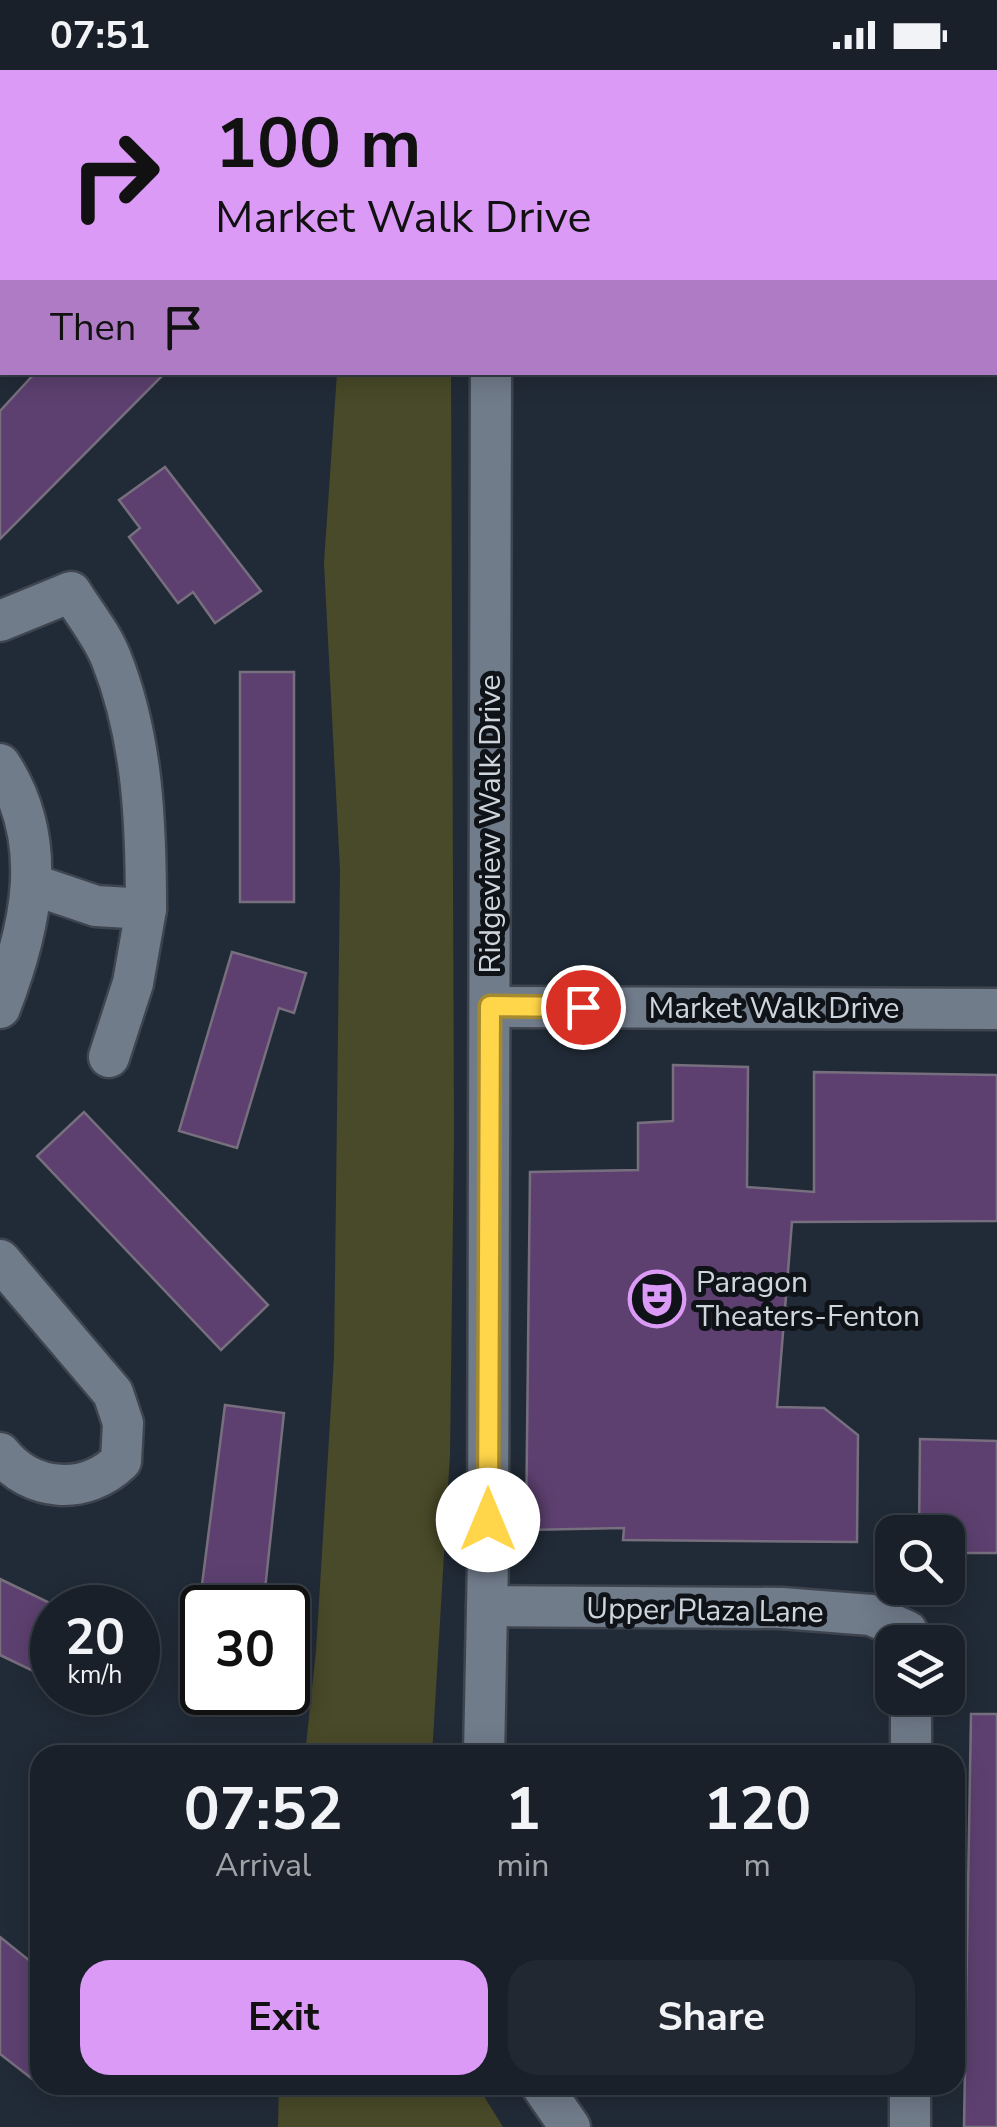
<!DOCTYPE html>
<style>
:root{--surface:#192029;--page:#222831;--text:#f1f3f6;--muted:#9fa3a8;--line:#373e46;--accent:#da9af6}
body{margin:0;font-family:"Nunito Sans",sans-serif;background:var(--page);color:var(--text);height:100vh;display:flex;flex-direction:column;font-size:38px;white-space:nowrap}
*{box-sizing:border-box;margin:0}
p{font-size:32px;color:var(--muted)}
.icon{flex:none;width:55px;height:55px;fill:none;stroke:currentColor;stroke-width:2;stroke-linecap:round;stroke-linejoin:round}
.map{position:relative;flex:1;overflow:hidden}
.side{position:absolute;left:30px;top:1675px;width:935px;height:350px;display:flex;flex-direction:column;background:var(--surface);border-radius:30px;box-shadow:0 5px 25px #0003,0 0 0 2px var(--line)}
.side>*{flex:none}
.top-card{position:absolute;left:0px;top:0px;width:998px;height:305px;box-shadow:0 5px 25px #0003,0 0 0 2px var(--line);background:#da9af6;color:#111;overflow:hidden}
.controls{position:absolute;left:875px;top:1445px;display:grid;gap:20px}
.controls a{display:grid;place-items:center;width:90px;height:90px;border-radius:20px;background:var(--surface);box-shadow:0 5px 25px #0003,0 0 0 2px var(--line);font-size:50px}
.speed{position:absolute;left:30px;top:1515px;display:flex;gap:20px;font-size:50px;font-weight:700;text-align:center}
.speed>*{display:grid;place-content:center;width:130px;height:130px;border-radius:50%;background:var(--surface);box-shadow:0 5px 25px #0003,0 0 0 2px var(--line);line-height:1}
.speed small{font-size:25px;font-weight:400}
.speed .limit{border:5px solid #111;border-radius:15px;background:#fff;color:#111}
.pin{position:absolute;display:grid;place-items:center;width:85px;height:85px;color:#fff;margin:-42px;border:5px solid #fff;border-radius:50%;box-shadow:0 2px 10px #0007}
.me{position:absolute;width:110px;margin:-55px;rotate:0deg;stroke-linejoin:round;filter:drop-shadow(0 0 8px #0008)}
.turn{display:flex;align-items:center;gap:35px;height:210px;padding:0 50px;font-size:45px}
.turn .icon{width:130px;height:130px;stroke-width:2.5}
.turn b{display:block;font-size:70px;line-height:85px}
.then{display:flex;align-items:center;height:95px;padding:0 50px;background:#0003;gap:20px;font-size:38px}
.eta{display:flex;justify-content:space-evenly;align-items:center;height:170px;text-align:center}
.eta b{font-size:60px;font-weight:700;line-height:70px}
.primary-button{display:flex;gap:20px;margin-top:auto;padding:20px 50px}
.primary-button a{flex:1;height:115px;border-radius:30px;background:var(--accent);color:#111;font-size:40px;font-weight:700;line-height:115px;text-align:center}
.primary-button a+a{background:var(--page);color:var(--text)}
.status{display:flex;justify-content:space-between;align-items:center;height:70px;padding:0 50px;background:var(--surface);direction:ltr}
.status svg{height:28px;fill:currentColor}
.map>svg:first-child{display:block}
.green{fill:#494a29}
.building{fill:#5d4070;stroke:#776f7e;stroke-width:2.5}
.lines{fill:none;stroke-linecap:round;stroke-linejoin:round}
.street-casing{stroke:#3e454f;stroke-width:45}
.street{stroke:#717c8b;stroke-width:40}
.route-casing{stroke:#a68a30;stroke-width:25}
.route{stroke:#ffd54a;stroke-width:18}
.labels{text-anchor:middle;stroke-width:10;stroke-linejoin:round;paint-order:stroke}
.street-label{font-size:30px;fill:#ced5dc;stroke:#0f1318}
.poi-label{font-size:30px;fill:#ced5dc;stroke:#0f1318;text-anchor:start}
</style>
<div class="status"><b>07:51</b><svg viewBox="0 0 49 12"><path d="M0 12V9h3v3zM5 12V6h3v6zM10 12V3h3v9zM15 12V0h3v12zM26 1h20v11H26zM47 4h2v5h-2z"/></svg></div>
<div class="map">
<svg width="997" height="2057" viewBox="0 0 997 2057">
<rect width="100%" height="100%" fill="#212b37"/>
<g class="green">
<polygon points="337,303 451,303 454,1067 450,1384 432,1685 305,1685 316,1581 334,1287 340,800 324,493"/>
<polygon points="279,2015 477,2015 503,2057 278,2057"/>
</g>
<g class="building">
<polygon points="36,302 166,302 0,469 0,341"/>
<polygon points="165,397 261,521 215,553 193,522 178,533 129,467 140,458 119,430"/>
<rect x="240" y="602" width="54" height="230"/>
<polygon points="232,882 306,903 294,943 279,938 237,1078 179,1061"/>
<polygon points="673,995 748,997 747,1117 814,1122 814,1002 997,1005 997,1151 792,1152 777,1337 824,1338 858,1365 857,1472 623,1470 624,1458 526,1460 530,1102 638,1100 638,1053 673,1051"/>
<polygon points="84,1042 268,1235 221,1280 37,1086"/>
<polygon points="225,1335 284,1343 263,1538 199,1538"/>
<polygon points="920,1369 997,1371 997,1483 948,1483 948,1462 919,1462"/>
<polygon points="0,1509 52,1534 52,1610 0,1585"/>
<polygon points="971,1644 997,1644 997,2057 964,2057"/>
<polygon points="0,1867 40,1899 40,2015 0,1984"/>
</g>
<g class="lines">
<g class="street-casing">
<g id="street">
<polyline points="492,2 492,0"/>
<polyline points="0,29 2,29"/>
<polyline points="0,210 2,207"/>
<path d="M0,551l71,-29c13,21 31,43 40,66 32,80 35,166 35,251"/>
<path d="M0,694c51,77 31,164 0,244"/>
<polyline points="34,815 96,836 146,839 133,913 109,987"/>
<polyline points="490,937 997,939"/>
<path d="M0,1190l113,133 10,30 -2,38c-36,35 -90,31 -121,-8"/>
<polyline points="487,1536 782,1538 871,1545 907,1561 908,1572"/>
<polyline points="911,1628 911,1685"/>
<polyline points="484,1685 488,1489 491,302"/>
<polyline points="541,2015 570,2057"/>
<polyline points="910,2057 910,2015"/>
</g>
</g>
<use href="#street" class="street"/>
</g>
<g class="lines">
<g class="route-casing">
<polyline id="route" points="488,1450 490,936 583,937"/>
</g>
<use href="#route" class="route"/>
</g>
<defs>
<g id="theatre-ring" transform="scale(2.875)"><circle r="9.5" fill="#0f1318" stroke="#da9af6" stroke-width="1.5"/><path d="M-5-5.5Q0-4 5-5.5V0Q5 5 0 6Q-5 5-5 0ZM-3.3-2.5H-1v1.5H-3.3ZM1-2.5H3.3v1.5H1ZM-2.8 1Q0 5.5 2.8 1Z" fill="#da9af6"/></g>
</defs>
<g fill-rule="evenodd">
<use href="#theatre-ring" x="657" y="1229"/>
</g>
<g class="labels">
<g class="street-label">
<text transform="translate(490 754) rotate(-90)" y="10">Ridgeview Walk Drive</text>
<text x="774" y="948">Market Walk Drive</text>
<text transform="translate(705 1540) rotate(1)" y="10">Upper Plaza Lane</text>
</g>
<g class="poi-label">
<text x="696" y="1222">Paragon<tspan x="696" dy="34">Theaters-Fenton</tspan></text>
</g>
</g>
</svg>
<div class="controls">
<a><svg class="icon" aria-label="search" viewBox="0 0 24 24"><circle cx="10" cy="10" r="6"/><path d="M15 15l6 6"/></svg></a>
<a><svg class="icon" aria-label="layers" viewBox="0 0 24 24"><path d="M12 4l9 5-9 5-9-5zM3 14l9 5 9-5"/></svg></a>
</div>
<div class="speed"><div>20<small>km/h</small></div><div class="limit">30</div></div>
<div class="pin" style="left:583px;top:937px;background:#d93025"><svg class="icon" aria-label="arrive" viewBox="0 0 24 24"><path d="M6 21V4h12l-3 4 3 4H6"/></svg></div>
<svg class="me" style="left:488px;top:1450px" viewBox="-20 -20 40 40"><circle r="19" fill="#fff"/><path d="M0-13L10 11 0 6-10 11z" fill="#ffd54a"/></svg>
<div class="top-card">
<div class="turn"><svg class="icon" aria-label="right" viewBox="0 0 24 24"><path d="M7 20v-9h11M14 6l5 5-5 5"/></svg><div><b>100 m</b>Market Walk Drive</div></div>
<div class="then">Then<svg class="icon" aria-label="arrive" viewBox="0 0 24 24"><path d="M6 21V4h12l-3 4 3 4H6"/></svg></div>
</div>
<section class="side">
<div class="eta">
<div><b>07:52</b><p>Arrival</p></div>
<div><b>1</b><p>min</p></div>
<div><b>120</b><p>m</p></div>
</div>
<div class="primary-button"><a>Exit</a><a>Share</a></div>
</section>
</div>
